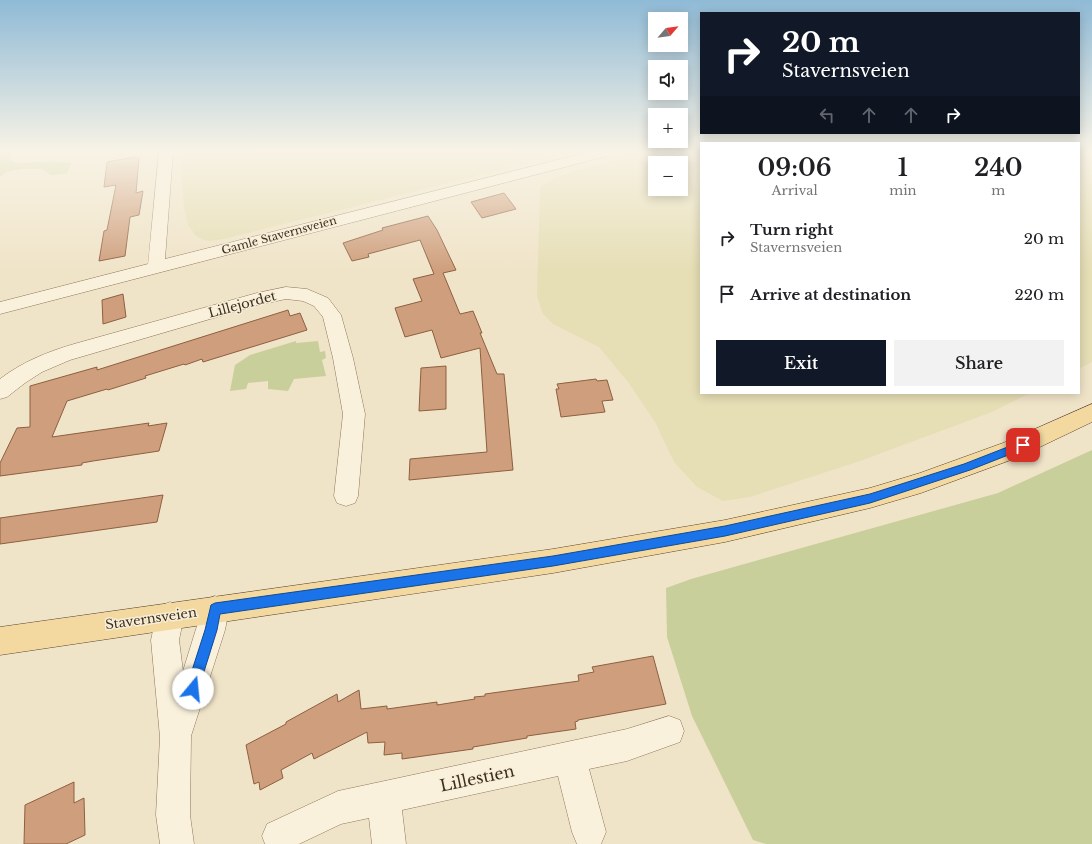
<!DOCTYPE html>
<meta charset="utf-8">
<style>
:root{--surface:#fff;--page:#f2f2f2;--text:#202124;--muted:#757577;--accent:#111827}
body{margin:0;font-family:"Libre Baskerville",serif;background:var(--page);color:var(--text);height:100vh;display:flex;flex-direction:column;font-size:15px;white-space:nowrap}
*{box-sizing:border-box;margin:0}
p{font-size:13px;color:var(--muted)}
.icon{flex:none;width:22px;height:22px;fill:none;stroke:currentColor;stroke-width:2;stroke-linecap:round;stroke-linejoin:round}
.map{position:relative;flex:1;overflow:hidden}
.drawer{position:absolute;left:700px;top:142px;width:380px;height:252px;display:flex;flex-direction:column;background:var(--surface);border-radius:0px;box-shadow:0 2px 10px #0003}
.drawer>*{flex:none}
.banner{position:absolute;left:700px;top:12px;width:380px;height:122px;border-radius:0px;box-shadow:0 2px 10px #0003;background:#111827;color:#fff;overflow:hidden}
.needle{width:26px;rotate:62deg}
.controls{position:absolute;left:648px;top:12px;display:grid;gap:8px}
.controls a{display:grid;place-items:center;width:40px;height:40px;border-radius:0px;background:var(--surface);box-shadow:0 2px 10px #0003;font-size:20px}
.pin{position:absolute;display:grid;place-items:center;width:34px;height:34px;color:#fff;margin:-17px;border-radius:8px;box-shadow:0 2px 6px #0006}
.me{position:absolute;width:44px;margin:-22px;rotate:17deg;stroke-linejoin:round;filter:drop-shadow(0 0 3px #0008)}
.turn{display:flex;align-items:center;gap:14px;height:84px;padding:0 16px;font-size:18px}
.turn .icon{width:52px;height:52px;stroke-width:2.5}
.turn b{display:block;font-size:28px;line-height:34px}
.lanes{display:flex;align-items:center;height:38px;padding:0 16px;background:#0003;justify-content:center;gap:20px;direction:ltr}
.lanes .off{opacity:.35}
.eta{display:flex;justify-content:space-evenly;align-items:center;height:68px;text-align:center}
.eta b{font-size:24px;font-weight:600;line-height:28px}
.primary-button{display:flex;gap:8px;margin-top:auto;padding:8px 16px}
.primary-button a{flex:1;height:46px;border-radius:0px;background:var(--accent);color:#fff;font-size:16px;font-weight:600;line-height:46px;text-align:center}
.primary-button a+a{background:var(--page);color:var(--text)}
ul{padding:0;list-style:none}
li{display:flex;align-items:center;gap:12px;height:56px;padding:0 16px}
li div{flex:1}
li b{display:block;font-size:15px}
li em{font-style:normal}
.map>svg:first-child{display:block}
.farmland{fill:#e6deb5;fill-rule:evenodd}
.green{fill:#c9cf9b}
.building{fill:#cf9f7d;stroke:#8d5f41}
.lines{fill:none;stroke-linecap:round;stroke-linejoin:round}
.minor-casing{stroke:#8d765c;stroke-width:1}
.tertiary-casing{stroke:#8d765c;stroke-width:1}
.primary-casing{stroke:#5b4430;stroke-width:1}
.minor{fill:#faf1dc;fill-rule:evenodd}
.tertiary{fill:#faf1dc;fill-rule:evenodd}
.primary{fill:#f3d9a0;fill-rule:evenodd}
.route{fill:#1a73e8;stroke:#114b97}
.labels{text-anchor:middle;stroke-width:3;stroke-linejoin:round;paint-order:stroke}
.far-street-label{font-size:11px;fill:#3d2e20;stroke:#f7eed8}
.street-label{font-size:13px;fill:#3d2e20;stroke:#f7eed8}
.near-street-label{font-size:16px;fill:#3d2e20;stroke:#f7eed8}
</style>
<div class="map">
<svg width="1092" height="844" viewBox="0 0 1092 844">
<rect width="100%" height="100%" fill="#f0e4c8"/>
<g class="farmland">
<polygon points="182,152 572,152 224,239 211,241 204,240 196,236 188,225 184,207 181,172"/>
<path d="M645,152h56v241h329l-38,19 -132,49 -110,36 -27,4 -26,-14 -23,-25 -19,-40 -27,-40 -29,-35 -46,-23 -10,-10 -6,-18 3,-108 8,-7 25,-10zM655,163h26v26h-26z"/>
<polygon points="1079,152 1092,152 1092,362 1079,369"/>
</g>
<g class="green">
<polygon points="0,152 11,152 11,160 16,163 57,161 71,163 67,173 52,175 41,169 21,169 6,172 0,177"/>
<polygon points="296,341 296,343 318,341 320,352 325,351 326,358 322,360 326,376 294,379 288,391 268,389 268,381 248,383 246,389 230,391 235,365 250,355"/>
<polygon points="1092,450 1092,844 766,844 753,840 692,716 667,637 666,588 691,579 998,493"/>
</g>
<g class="building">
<polygon points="135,157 135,158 139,158 136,193 143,191 139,215 130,217 125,256 99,261 104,231 107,230 116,185 104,187 107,162"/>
<polygon points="504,193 516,209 482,218 471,202"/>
<polygon points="428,216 437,230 456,270 443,273 460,314 473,311 482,333 480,333 497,374 504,374 513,470 409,480 410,459 487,452 480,348 441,358 432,330 405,337 395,308 422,301 413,279 434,274 420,240 368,254 369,257 352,261 343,243 383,230 382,228"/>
<polygon points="123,294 126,317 103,324 102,300"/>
<polygon points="288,310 290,316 300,313 307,330 203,362 202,359 185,365 184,364 145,376 146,378 108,390 107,389 67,401 52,437 149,423 148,426 167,423 159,451 93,461 82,463 82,465 0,476 0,463 17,428 30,427 30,386 97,367 97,370"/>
<polygon points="446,366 446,409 419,411 421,368"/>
<polygon points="596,379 597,381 607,380 613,400 602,401 605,412 561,417 556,389 559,389 557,384"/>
<polygon points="163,495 157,522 0,544 0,518"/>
<polygon points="653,656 666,704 578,720 578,721 575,722 576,729 527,736 527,738 473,747 473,749 402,759 402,753 384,755 385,742 368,743 367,732 314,759 312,753 281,770 283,778 260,790 259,782 254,784 246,745 286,724 286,722 337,694 338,702 359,690 361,709 387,706 387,709 437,702 437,705 475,699 474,697 485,696 485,694 579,681 578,675 594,672 592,667"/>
<polygon points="74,782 74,803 84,798 85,835 66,844 24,844 25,805"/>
</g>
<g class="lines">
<g class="minor-casing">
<g id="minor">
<path d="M286,287l21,2 21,9 13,17 12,43 12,56 -7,82 -3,7 -9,3 -9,-3 -3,-7 9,-82 -10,-56 -10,-41 -9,-11 -11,-5 -17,-2 -28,6 -188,55 -28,12 -17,11 -18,14 -7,2v-20c22,-17 47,-27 74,-35l183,-51z"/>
<polygon points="669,716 680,720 684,731 680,742 627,761 589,769 606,832 601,844 577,844 572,832 558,776 402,810 406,844 372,844 369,818 341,824 299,844 265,844 262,836 267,824 338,791 627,729"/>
</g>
</g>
<g class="tertiary-casing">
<g id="tertiary">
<polygon points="159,152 173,152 165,259 589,152 613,152 611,155 0,314 0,302 148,264"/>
<polygon points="215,596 225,600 229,609 225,630 191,736 190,815 194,844 160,844 156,815 160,737 151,640 156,616 160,606 170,602 180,606 184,616 179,640 183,671 205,600"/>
</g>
</g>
<g class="primary-casing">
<polygon id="primary" points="1092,404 1092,422 1019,457 921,493 870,508 725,542 553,573 0,655 0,627 553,549 725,520 870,488 920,473 1003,443"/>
</g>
<use href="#minor" class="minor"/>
<use href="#tertiary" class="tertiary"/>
<use href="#primary" class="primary"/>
</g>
<linearGradient id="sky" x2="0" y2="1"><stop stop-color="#8fbad6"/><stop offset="0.56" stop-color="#f8f3e6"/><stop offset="1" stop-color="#f8f3e6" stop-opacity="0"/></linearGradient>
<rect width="1092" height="270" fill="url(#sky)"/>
<polygon class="route" points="1023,441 1026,442 1027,445 1026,448 970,470 870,503 725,536 553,566 220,614 217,630 197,694 193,695 188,694 186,689 205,630 211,605 215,603 553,556 725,526 870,494 964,464"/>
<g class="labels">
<g class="far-street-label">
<text transform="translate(279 235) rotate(-15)" y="4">Gamle Stavernsveien</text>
</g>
<g class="street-label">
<text transform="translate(242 304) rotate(-15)" y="5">Lillejordet</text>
<text transform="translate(151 618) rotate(-8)" y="5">Stavernsveien</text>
</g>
<g class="near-street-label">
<text transform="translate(477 778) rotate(-12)" y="6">Lillestien</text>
</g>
</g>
</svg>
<div class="controls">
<a><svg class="needle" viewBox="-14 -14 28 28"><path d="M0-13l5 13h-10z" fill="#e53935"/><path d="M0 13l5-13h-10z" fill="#757577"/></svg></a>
<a><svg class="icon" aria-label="sound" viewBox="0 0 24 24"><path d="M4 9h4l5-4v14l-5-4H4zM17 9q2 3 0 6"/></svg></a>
<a>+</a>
<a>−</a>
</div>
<div class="pin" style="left:1023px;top:445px;background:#d93025"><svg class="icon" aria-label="arrive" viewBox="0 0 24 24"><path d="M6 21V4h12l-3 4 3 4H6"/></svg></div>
<svg class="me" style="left:193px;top:689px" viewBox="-20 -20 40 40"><circle r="19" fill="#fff"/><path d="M0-13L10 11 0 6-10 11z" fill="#1a73e8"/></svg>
<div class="banner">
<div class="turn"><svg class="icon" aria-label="right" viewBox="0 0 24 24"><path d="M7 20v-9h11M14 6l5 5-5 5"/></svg><div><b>20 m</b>Stavernsveien</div></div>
<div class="lanes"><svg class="icon off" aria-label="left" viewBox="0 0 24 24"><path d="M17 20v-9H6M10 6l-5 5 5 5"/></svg><svg class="icon off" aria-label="ahead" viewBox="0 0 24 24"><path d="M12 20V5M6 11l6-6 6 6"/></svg><svg class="icon off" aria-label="ahead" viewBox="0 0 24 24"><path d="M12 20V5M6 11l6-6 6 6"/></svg><svg class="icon" aria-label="right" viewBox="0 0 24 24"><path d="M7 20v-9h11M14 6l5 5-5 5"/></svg></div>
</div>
<section class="drawer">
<div class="eta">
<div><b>09:06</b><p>Arrival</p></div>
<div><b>1</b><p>min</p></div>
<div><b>240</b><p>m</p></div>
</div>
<ul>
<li><svg class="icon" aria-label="right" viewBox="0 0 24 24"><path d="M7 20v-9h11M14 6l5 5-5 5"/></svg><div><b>Turn right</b><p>Stavernsveien</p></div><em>20 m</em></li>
<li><svg class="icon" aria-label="arrive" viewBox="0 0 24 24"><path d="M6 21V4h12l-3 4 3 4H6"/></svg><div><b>Arrive at destination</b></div><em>220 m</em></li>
</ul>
<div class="primary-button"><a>Exit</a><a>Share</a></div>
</section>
</div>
